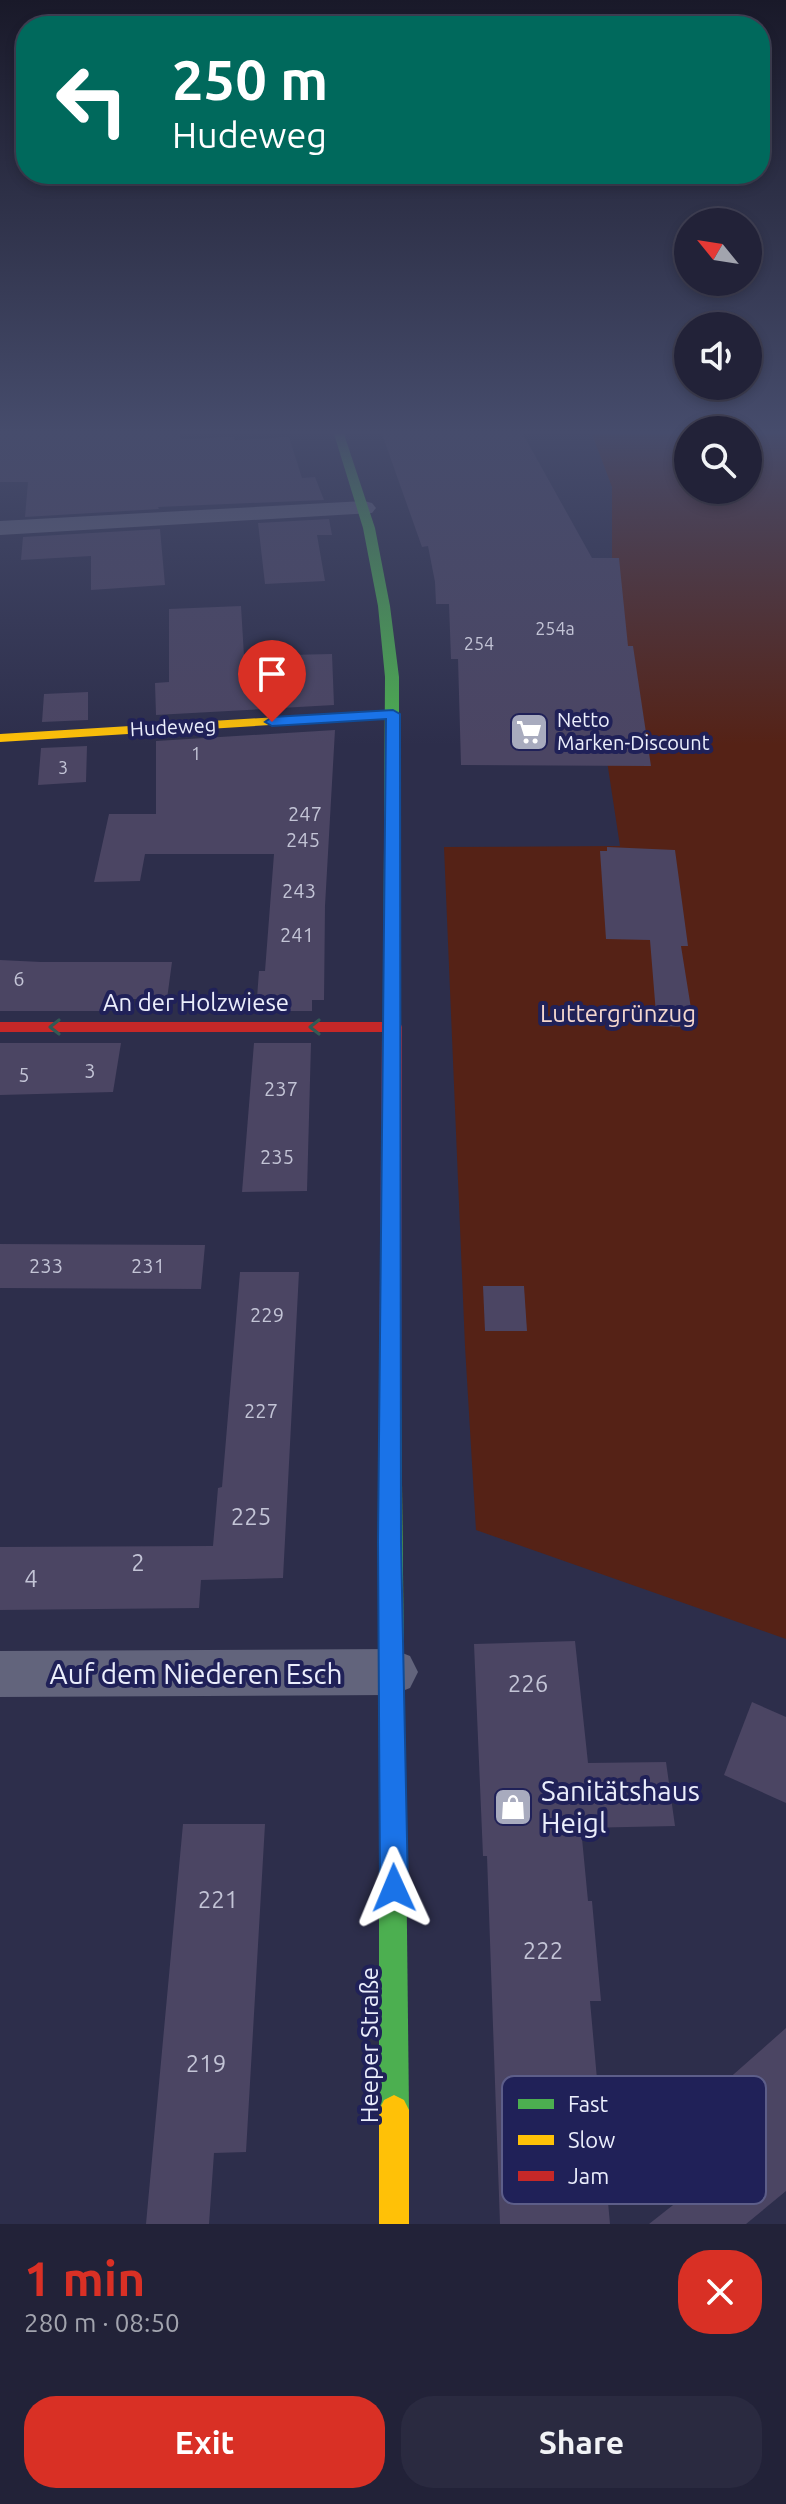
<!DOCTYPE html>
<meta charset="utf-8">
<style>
:root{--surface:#222238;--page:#2a2a40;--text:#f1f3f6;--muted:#a2a4ae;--line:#3f3f53;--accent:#d93025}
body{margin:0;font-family:Ubuntu,sans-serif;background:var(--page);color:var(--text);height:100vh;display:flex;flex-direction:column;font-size:30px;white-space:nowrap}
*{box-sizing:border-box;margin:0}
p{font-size:26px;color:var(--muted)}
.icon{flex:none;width:44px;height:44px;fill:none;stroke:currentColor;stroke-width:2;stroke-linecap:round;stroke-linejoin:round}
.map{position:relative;height:2224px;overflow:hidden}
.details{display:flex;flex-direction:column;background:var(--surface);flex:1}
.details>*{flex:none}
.hud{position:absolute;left:16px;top:16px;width:754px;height:168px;border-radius:32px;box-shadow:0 4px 12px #0003,0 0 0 2px var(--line);background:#00695c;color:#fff;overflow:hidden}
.needle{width:52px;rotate:300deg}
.tools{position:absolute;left:674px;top:208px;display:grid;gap:16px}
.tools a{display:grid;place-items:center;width:88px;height:88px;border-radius:50%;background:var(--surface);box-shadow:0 4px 12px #0003,0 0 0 2px var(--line);font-size:40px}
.pin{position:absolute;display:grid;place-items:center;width:68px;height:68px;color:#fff;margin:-82px -34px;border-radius:50% 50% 50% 0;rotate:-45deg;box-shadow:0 0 8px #0007}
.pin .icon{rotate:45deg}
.me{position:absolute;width:88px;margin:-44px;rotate:359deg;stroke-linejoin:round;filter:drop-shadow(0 0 6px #0008)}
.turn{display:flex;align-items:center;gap:28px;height:168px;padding:0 24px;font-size:36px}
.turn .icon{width:104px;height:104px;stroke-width:2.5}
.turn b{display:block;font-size:56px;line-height:68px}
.round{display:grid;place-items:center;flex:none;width:84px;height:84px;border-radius:32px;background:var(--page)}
.headline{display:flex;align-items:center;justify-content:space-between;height:136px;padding:0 24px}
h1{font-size:48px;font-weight:700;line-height:60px;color:var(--accent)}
.button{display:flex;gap:16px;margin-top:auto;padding:16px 24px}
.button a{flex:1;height:92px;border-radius:32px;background:var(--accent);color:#fff;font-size:32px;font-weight:700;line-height:92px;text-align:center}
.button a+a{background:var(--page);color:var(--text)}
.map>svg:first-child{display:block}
.green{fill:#552216}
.building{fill:#4b4563}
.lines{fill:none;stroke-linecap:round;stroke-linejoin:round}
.street{fill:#62647c;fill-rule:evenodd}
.fast{fill:#4caf50;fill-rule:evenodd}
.slow{fill:#ffc107;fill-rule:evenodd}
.jam{fill:#c62828;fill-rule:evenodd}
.oneway{stroke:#325a55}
.route{fill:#1a73e8;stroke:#114b97;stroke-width:2}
.labels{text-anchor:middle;stroke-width:8;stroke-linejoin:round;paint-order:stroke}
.far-number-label{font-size:18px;fill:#c3c4d6}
.far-poi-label{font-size:20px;fill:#ebeefc;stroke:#202158;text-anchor:start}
.far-street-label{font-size:20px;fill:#ebeefc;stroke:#202158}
.number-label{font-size:20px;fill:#c3c4d6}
.street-label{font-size:24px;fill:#ebeefc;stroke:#202158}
.park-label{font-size:24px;fill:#f4d7ce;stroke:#202158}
.near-number-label{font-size:24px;fill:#c3c4d6}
.near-street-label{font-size:28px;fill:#ebeefc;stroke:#202158}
.near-poi-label{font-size:28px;fill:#ebeefc;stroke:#202158;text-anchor:start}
.key{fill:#202158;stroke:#5d5e89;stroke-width:2}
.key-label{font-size:22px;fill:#ebeefc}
</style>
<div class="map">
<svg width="786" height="2224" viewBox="0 0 786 2224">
<rect width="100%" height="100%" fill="#2d2e4b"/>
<polygon class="green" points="592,434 688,434 688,490 748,490 748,434 786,434 786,1639 476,1530 465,1346 444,847 620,846 595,682 612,570 612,487"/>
<g class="building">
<polygon points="0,434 180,434 181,439 234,437 235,440 289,437 302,478 315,477 324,500 158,507 159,509 25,517 28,482 0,482"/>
<polygon points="382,434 523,434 592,558 619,558 628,646 633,646 651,766 461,765 458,659 451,659 449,604 436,604 435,582 428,546 422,547"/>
<polygon points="329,519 332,535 317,535 325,581 265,584 258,523"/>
<polygon points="160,529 165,585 91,590 91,556 21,560 23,537"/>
<polygon points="241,606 244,656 332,654 334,705 156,715 155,683 169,682 169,609"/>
<polygon points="88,692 88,720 42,722 44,694"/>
<polygon points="335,730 325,906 324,1000 312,1000 312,1011 256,1011 259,971 265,971 274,854 145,854 140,881 94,882 109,814 156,814 156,741"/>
<polygon points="87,746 86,782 38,785 41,748"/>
<polygon points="607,847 675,850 688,946 681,946 694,1027 657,1026 650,940 606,939 600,851 607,851"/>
<polygon points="0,960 41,962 172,962 167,999 127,999 126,1011 0,1011"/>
<polygon points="0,1043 121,1043 113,1092 0,1095"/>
<polygon points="254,1043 311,1043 307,1191 242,1192"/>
<polygon points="0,1244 205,1245 201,1289 0,1288"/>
<polygon points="240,1272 299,1272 283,1578 201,1580 199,1608 0,1610 0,1547 213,1546 218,1488 222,1487"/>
<polygon points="483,1286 524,1286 527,1331 485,1331"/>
<polygon points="575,1641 588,1763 666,1762 675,1826 581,1828 588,1901 592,1901 601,2001 590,2001 610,2224 500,2224 487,1856 483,1856 474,1644"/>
<polygon points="752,1702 786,1717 786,1803 724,1775"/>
<polygon points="183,1824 265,1824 246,2152 214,2153 209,2224 146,2224"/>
<polygon points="786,2028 786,2191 746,2224 649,2224 739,2153 700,2104"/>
</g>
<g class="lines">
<g class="street">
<polygon points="364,501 372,503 376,508 372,513 0,535 0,521"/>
<polygon points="392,1649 410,1656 418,1672 410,1688 392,1695 0,1697 0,1651"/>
</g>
<g class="fast">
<polygon points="334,434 344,434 375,528 390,606 399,677 399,1018 391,1023 383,1018 385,677 378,606 363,528"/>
<polygon points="390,1385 397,1387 401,1393 409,2110 404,2120 394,2125 384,2120 379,2110 379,1393 383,1387"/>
</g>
<g class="slow">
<polygon points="393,710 400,714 398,717 0,742 0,734"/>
<polygon points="394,2095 404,2100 409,2110 409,2224 379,2224 379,2110 384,2100"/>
</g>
<polygon class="jam" points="391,1013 397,1014 402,1027 401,1393 397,1399 390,1401 383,1399 379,1393 382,1032 0,1032 0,1022 383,1022 385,1014"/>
</g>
<defs><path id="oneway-chevron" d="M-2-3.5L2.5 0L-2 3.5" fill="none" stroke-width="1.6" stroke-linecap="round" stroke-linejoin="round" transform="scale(2)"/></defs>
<g class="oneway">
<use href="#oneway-chevron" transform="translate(55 1027) rotate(-180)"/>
<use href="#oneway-chevron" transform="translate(315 1027) rotate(-180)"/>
</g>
<linearGradient id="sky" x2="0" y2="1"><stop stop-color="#191929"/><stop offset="0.58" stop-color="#464c6c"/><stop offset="1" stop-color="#464c6c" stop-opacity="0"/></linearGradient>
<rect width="786" height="745" fill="url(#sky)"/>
<polygon class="route" points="393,710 400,714 401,1542 408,1888 404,1898 394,1901 384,1898 380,1888 378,1542 386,719 272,726 265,722 272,717"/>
<defs>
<g id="supermarket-square" transform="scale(2)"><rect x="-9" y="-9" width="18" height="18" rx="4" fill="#a8abbe" stroke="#202158"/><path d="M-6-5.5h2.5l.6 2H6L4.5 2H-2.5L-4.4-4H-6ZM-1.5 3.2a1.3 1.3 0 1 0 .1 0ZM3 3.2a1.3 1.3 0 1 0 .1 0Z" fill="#fff"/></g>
<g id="shop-square" transform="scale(2)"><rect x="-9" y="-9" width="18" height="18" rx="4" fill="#a8abbe" stroke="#202158"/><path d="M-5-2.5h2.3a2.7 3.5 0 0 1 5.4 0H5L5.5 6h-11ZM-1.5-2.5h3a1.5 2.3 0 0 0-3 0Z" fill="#fff"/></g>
</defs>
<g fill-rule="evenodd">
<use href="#supermarket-square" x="529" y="732"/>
<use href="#shop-square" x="513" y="1807"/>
</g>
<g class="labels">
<g class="far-number-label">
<text x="555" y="635">254a</text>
<text x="479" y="650">254</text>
<text x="196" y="760">1</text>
<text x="63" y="774">3</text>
</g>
<g class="far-poi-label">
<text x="557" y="727">Netto<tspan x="557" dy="23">Marken-Discount</tspan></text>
</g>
<g class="far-street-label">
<text transform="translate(173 727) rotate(-3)" y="7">Hudeweg</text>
</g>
<g class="number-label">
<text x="305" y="821">247</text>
<text x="303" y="847">245</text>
<text x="299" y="898">243</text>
<text x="297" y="942">241</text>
<text x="19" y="986">6</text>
<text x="90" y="1078">3</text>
<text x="24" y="1082">5</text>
<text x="281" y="1096">237</text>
<text x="277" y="1164">235</text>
<text x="46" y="1273">233</text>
<text x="148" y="1273">231</text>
<text x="267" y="1322">229</text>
<text x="261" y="1418">227</text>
</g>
<g class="street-label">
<text x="196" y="1011">An der Holzwiese</text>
<text transform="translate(370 2045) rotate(-90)" y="8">Heeper Straße</text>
</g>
<g class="park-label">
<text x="618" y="1022">Luttergrünzug</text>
</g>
<g class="near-number-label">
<text x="251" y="1525">225</text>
<text x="138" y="1571">2</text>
<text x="31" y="1587">4</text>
<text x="528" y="1692">226</text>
<text x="218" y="1908">221</text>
<text x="543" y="1959">222</text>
<text x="206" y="2072">219</text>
</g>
<g class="near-street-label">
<text x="196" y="1684">Auf dem Niederen Esch</text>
</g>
<g class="near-poi-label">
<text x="541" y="1801">Sanitätshaus<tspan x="541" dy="32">Heigl</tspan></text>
</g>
</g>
<rect x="502" y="2076" width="264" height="128" rx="12" class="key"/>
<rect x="518" y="2099" width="36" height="10" fill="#4caf50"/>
<rect x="518" y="2135" width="36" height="10" fill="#ffc107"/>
<rect x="518" y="2171" width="36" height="10" fill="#c62828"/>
<g class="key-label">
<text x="568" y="2112">Fast</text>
<text x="568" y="2148">Slow</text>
<text x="568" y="2184">Jam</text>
</g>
</svg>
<div class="tools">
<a><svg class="needle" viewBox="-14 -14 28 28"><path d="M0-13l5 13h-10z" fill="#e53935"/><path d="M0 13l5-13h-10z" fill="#a2a4ae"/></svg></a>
<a><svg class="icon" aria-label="sound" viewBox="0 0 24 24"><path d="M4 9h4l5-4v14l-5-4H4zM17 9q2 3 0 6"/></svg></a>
<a><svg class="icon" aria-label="search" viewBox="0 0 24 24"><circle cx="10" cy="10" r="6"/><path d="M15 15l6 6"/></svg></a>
</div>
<div class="pin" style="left:272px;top:722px;background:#d93025"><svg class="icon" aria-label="arrive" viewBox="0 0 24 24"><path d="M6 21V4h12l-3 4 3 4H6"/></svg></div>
<svg class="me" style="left:394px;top:1888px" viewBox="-20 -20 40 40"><path d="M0-17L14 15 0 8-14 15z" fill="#1a73e8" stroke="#fff" stroke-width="4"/></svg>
<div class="hud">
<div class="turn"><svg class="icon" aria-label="left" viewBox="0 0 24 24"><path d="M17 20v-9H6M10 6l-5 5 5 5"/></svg><div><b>250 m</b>Hudeweg</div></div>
</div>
</div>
<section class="details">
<div class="headline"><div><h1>1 min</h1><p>280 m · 08:50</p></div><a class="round" style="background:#d93025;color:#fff"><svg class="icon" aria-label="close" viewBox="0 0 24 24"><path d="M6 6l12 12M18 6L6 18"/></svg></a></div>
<div class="button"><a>Exit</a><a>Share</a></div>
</section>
